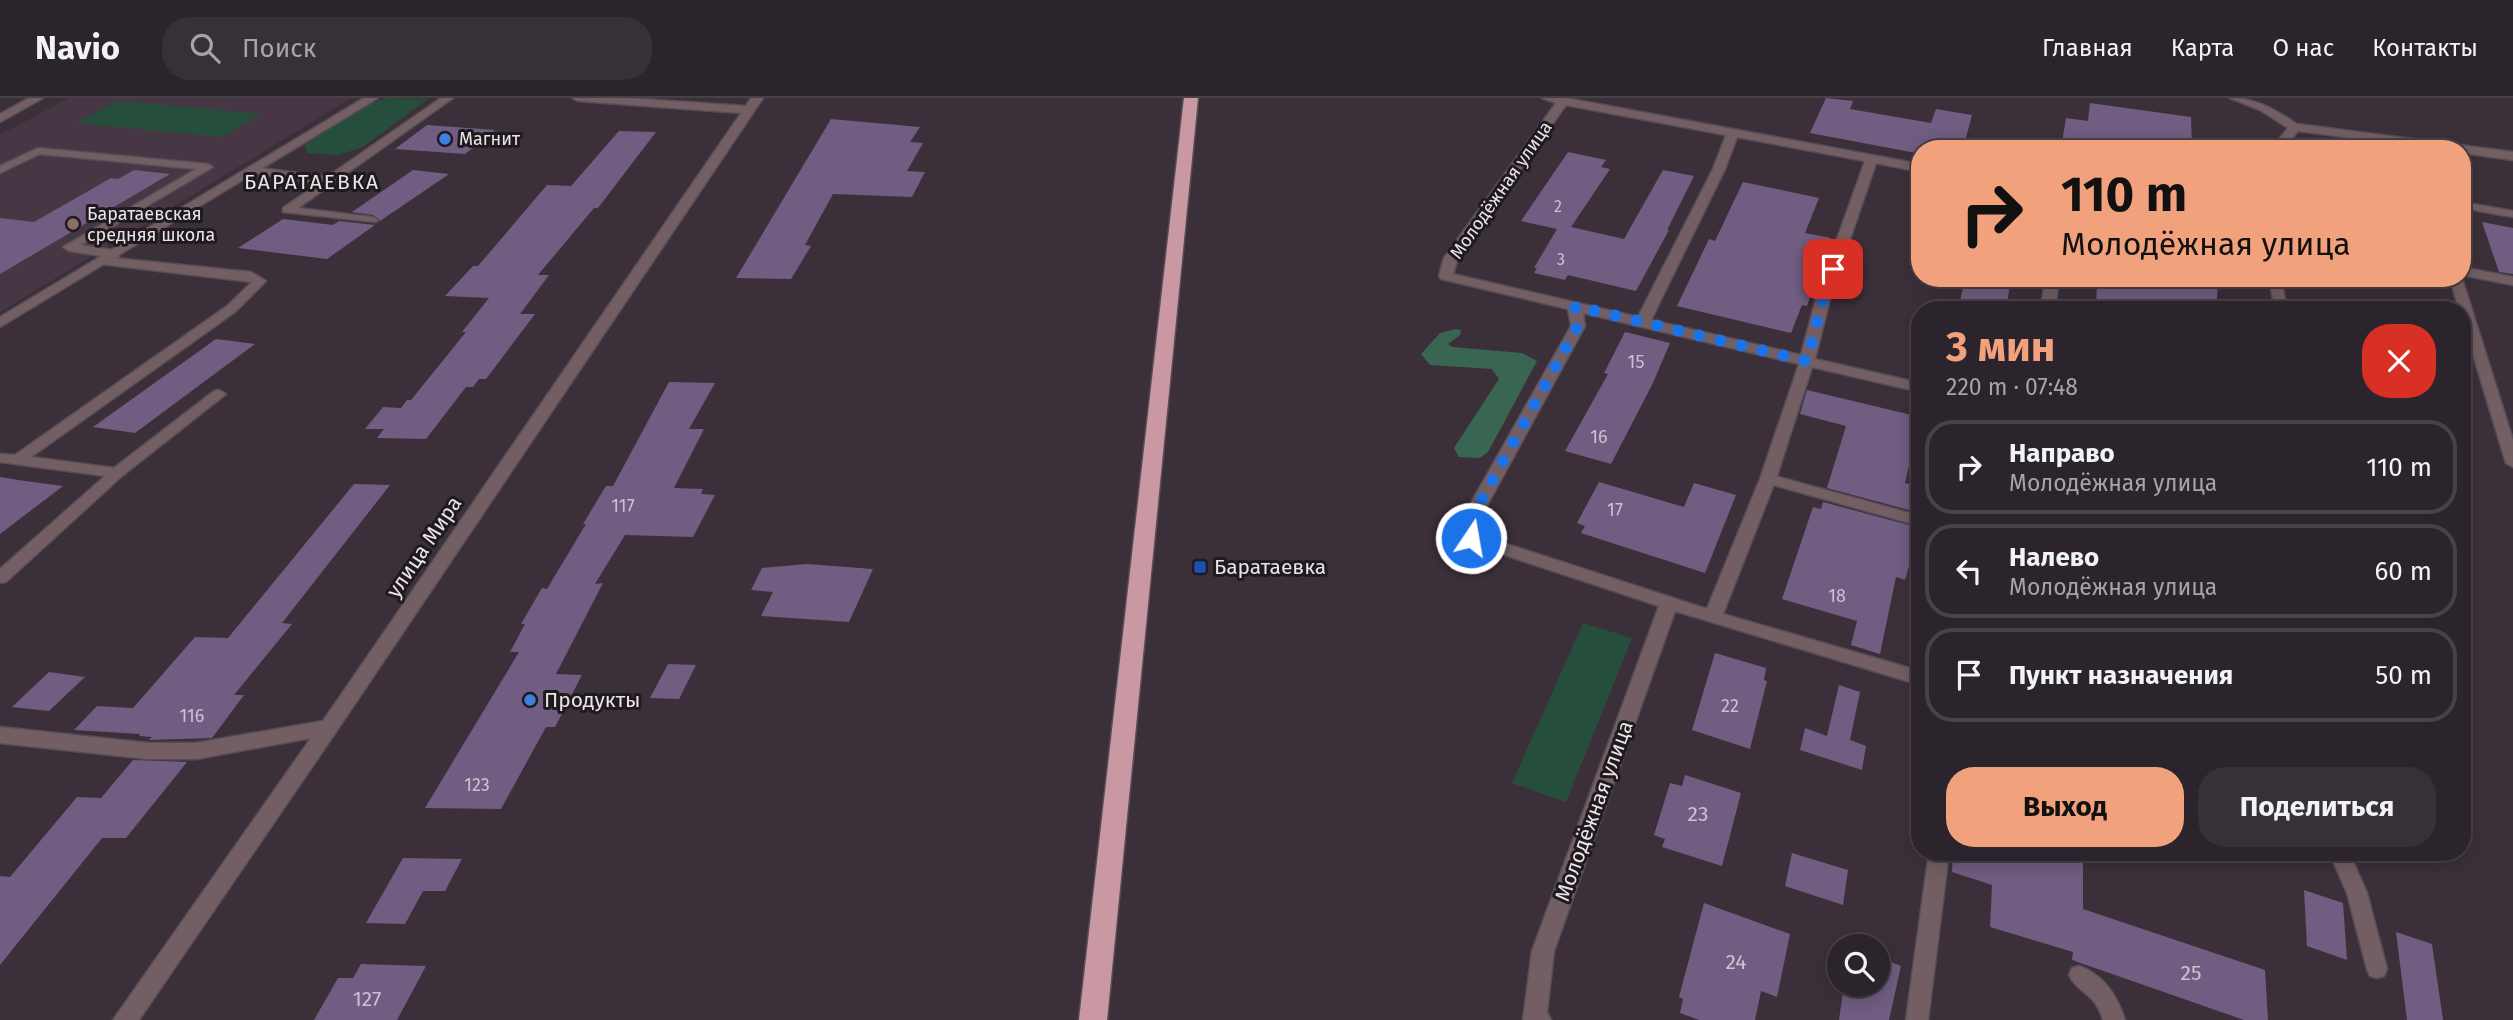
<!DOCTYPE html>
<html lang="ru">
<meta charset="utf-8">
<style>
:root{--surface:#2c242c;--page:#383038;--text:#f1f3f6;--muted:#a6a4a9;--line:#484148;--accent:#f1a17b}
body{margin:0;font-family:"Fira Sans",sans-serif;background:var(--page);color:var(--text);height:100vh;display:flex;flex-direction:column;font-size:26px;white-space:nowrap}
*{box-sizing:border-box;margin:0}
p{font-size:23px;color:var(--muted)}
.icon{flex:none;width:38px;height:38px;fill:none;stroke:currentColor;stroke-width:2;stroke-linecap:round;stroke-linejoin:round}
.map{position:relative;flex:1;overflow:hidden}
.details{position:absolute;left:1911px;top:203px;width:560px;height:560px;display:flex;flex-direction:column;background:var(--surface);border-radius:28px;box-shadow:0 4px 18px #0003,0 0 0 2px var(--line)}
.details>*{flex:none}
.hud{position:absolute;left:1911px;top:42px;width:560px;height:147px;border-radius:28px;box-shadow:0 4px 18px #0003,0 0 0 2px var(--line);background:#f1a17b;color:#111;overflow:hidden}
.buttons{position:absolute;left:1827px;top:836px;display:grid;gap:14px}
.buttons a{display:grid;place-items:center;width:63px;height:63px;border-radius:50%;background:var(--surface);box-shadow:0 4px 18px #0003,0 0 0 2px var(--line);font-size:35px}
.pin{position:absolute;display:grid;place-items:center;width:60px;height:60px;color:#fff;margin:-30px;border-radius:14px;box-shadow:0 4px 10px #0006}
.me{position:absolute;width:77px;margin:-38px;rotate:12deg;stroke-linejoin:round;filter:drop-shadow(0 0 5px #0008)}
.turn{display:flex;align-items:center;gap:24px;height:147px;padding:0 35px;font-size:32px}
.turn .icon{width:91px;height:91px;stroke-width:2.5}
.turn b{display:block;font-size:49px;line-height:60px}
.round{display:grid;place-items:center;flex:none;width:74px;height:74px;border-radius:28px;background:var(--page)}
.summary{display:flex;align-items:center;justify-content:space-between;height:119px;padding:0 35px}
h1{font-size:42px;font-weight:700;line-height:52px;color:var(--accent)}
.primary-button{display:flex;gap:14px;margin-top:auto;padding:14px 35px}
.primary-button a{flex:1;height:80px;border-radius:28px;background:var(--accent);color:#111;font-size:28px;font-weight:700;line-height:80px;text-align:center}
.primary-button a+a{background:var(--page);color:var(--text)}
ul{padding:0;list-style:none}
li{display:flex;align-items:center;gap:21px;height:94px;margin:0 14px 10px;padding:0 21px;border:4px solid var(--line);border-radius:28px}
li div{flex:1}
li b{display:block;font-size:26px}
li em{font-style:normal}
header{display:flex;align-items:center;gap:42px;box-sizing:border-box;height:98px;padding:0 35px;background:var(--surface);border-bottom:2px solid var(--line)}
header strong{font-size:33px}
nav{display:flex;gap:38px;margin-inline-start:auto;font-size:24px}
.search{width:490px;height:63px;background:var(--page);display:flex;align-items:center;gap:18px;box-sizing:border-box;padding:0 24px;border-radius:28px;color:var(--muted);font-size:26px}
.map>svg:first-child{display:block}
.built{fill:#473745}
.green{fill:#264e3c}
.forest{fill:#396652}
.building{fill:#705d81}
.lines{fill:none;stroke-linecap:round;stroke-linejoin:round}
.lane-casing{stroke:#574d56;stroke-width:3}
.street-casing{stroke:#574d56;stroke-width:3}
.highway-casing{stroke:#574d56;stroke-width:3}
.lane{fill:#735f63;fill-rule:evenodd}
.street{fill:#735f63;fill-rule:evenodd}
.highway{fill:#c998a3;fill-rule:evenodd}
.route{stroke:#1a73e8;stroke-width:12;stroke-dasharray:0 21.6}
.shop-dot{fill:#3f7fe0;stroke:#1f1a1e;stroke-width:2.5}
.education-dot{fill:#8d6e63;stroke:#1f1a1e;stroke-width:2.5}
.transit-dot{fill:#1a4fb4;stroke:#1f1a1e;stroke-width:2.5}
.labels{text-anchor:middle;stroke-width:6;stroke-linejoin:round;paint-order:stroke}
.far-number-label{font-size:16px;fill:#ccc2cf}
.far-poi-label{font-size:18px;fill:#eae3e9;stroke:#1f1a1e;text-anchor:start}
.far-street-label{font-size:18px;fill:#eae3e9;stroke:#1f1a1e}
.number-label{font-size:18px;fill:#ccc2cf}
.far-quarter-label{font-size:21px;letter-spacing:2px;fill:#eae3e9;stroke:#1f1a1e}
.street-label{font-size:21px;fill:#eae3e9;stroke:#1f1a1e}
.poi-label{font-size:21px;fill:#eae3e9;stroke:#1f1a1e;text-anchor:start}
.near-number-label{font-size:21px;fill:#ccc2cf}
</style>
<header>
<strong>Navio</strong>
<div class="search"><svg class="icon" aria-label="search" viewBox="0 0 24 24"><circle cx="10" cy="10" r="6"/><path d="M15 15l6 6"/></svg>Поиск</div>
<nav><a>Главная</a><a>Карта</a><a>О нас</a><a>Контакты</a></nav>
</header>
<div class="map">
<svg width="2513" height="922" viewBox="0 0 2513 922">
<rect width="100%" height="100%" fill="#3b303a"/>
<polygon class="built" points="69,0 351,0 0,214 0,37"/>
<g class="green">
<polygon points="386,0 428,1 363,49 338,57 307,55 305,46 368,7"/>
<polygon points="118,3 261,16 222,39 76,25"/>
<polygon points="1583,525 1632,540 1566,704 1512,685"/>
</g>
<polygon class="forest" points="1456,231 1461,232 1460,237 1448,246 1452,249 1522,255 1537,263 1488,354 1480,360 1459,359 1454,350 1499,281 1492,271 1430,267 1421,256 1440,235"/>
<g class="building">
<polygon points="1826,0 1853,3 1850,11 1931,25 1936,11 1972,17 1963,51 1918,51 1916,55 1810,35"/>
<polygon points="2090,5 2191,19 2192,48 2148,40 2147,51 2061,51 2066,20 2088,23"/>
<polygon points="831,21 920,29 910,44 923,45 907,73 925,74 912,99 833,96 805,147 811,148 791,181 736,180"/>
<polygon points="427,27 495,32 465,56 395,51"/>
<polygon points="619,33 656,34 598,110 594,110 538,177 549,177 520,216 535,216 486,281 479,281 473,289 466,289 426,341 377,340 384,331 365,331 383,309 401,310 407,302 411,302 466,234 462,234 489,200 445,198 473,168 478,168 547,87 571,88"/>
<polygon points="1568,54 1606,62 1601,69 1610,71 1571,129 1624,141 1663,72 1694,78 1667,132 1669,132 1636,193 1568,177 1565,182 1534,175 1537,170 1534,170 1557,131 1521,123"/>
<polygon points="134,72 170,76 0,176 0,120 34,124 111,80 118,81"/>
<polygon points="413,72 449,76 380,123 373,117 352,114"/>
<polygon points="1743,84 1819,100 1805,135 1831,140 1807,208 1802,207 1791,235 1677,208 1709,141 1715,143"/>
<polygon points="283,121 333,127 339,123 375,127 327,161 238,150"/>
<polygon points="2482,124 2513,130 2513,176 2499,174"/>
<polygon points="1965,180 2011,180 2006,212 1958,212"/>
<polygon points="2097,180 2199,180 2218,184 2216,212 2096,212"/>
<polygon points="1625,234 1670,245 1652,287 1611,366 1565,353 1608,276 1604,275"/>
<polygon points="216,241 255,246 135,335 93,329"/>
<polygon points="669,284 715,285 689,331 704,331 674,390 703,391 701,396 715,397 693,439 625,437 595,486 603,485 556,576 582,577 555,629 546,629 501,711 425,710 519,554 510,554 525,526 521,526 542,490 547,491 586,426 583,426 606,388 613,388"/>
<polygon points="1807,292 1920,319 1905,385 1920,389 1920,415 1827,390 1846,328 1800,316"/>
<polygon points="0,379 25,383 63,388 0,436"/>
<polygon points="1599,384 1684,409 1694,385 1736,397 1705,475 1581,435 1585,428 1577,425"/>
<polygon points="354,386 390,387 282,525 292,526 234,597 244,597 212,640 149,642 152,639 139,638 140,636 74,632 97,608 133,610 195,539 228,540"/>
<polygon points="1823,404 1920,430 1920,456 1913,454 1905,482 1896,479 1880,556 1851,547 1857,523 1782,501 1813,409 1821,411"/>
<polygon points="807,466 873,471 849,524 761,518 773,494 751,492 762,470"/>
<polygon points="1715,555 1766,570 1764,582 1767,583 1750,651 1692,632"/>
<polygon points="668,566 696,567 679,601 650,600"/>
<polygon points="49,574 85,579 49,613 12,609"/>
<polygon points="1839,587 1860,594 1850,642 1866,648 1862,672 1800,652 1805,630 1827,638"/>
<polygon points="133,662 187,664 126,740 102,740 0,867 0,778 10,779 77,699 101,700"/>
<polygon points="1685,677 1741,695 1722,768 1662,749 1665,741 1654,737 1670,685 1682,688"/>
<polygon points="1953,754 2083,754 2083,811 2265,872 2268,922 2244,922 2072,862 2073,854 1990,829 1992,787 1952,774"/>
<polygon points="1792,755 1848,772 1843,807 1785,788"/>
<polygon points="403,760 462,761 445,793 423,793 405,826 366,825"/>
<polygon points="2304,792 2343,805 2347,862 2307,848"/>
<polygon points="1704,805 1790,836 1777,899 1761,893 1755,922 1699,922 1680,915 1683,901 1679,899"/>
<polygon points="2396,834 2432,846 2443,922 2407,922"/>
<polygon points="1878,859 1901,868 1889,922 1839,922 1844,887 1878,887"/>
<polygon points="361,866 426,868 397,922 314,922 338,880 353,880"/>
</g>
<g class="lines">
<g class="lane-casing">
<g id="lane">
<polygon points="441,0 453,0 298,110 372,119 378,122 376,124 283,114 283,110 319,85 254,75 249,72 254,69 327,79"/>
<polygon points="38,50 208,66 213,69 81,147 119,153 119,159 115,160 69,153 63,149 196,71 40,56 0,75 0,68"/>
<polygon points="2462,104 2513,113 2513,119 2462,110"/>
<polygon points="104,159 251,174 266,183 235,214 31,359 114,370 214,293 219,292 226,296 122,378 6,484 0,485 0,471 105,378 0,364 0,356 15,357 227,208 252,184 100,166 98,163"/>
<polygon points="2462,169 2513,179 2513,187 2462,177"/>
<polygon points="2269,180 2281,180 2287,212 2275,212"/>
<polygon points="2450,180 2462,180 2513,342 2513,369 2506,365 2462,221 2462,212 2459,212"/>
<polygon points="1768,376 1920,418 1920,428 1763,384 1761,381 1763,378"/>
<polygon points="1929,754 1949,754 1928,922 1906,922"/>
<polygon points="2329,754 2349,754 2367,795 2387,871 2384,878 2377,880 2370,878 2367,871 2347,795"/>
<path d="M2079,868c25,9 38,29 46,54h-22c-7,-27 -26,-27 -34,-45l3,-7z"/>
</g>
</g>
<g class="street-casing">
<g id="street">
<polygon points="29,0 43,0 0,24 0,16"/>
<polygon points="364,0 378,0 0,229 0,219"/>
<polygon points="572,0 626,0 746,8 751,0 763,0 336,634 139,922 113,922 311,640 196,661 148,661 0,645 0,629 148,645 196,645 323,623 741,15 578,3"/>
<path d="M1542,0h24l354,66v8l-44,-9 -45,132 -16,64 105,24v9l-108,-25 -36,112 -53,135 197,57v14l-245,-74 -121,340 -7,61 4,8h-28l9,-69 127,-345 -194,-64 -6,-18 112,-198 -3,-17 -127,-30 -2,-3 5,-18 112,-155zM1566,7l160,30 -13,34 -75,148 -185,-43 5,-16zM1737,39l128,24 -48,134 -16,60 -150,-35 74,-151zM1583,215l216,51 -39,115 -53,130 -228,-74 -2,-11 108,-198z"/>
<path d="M2230,0c27,0 45,12 67,26l216,28v8l-51,-7v-4h-26l-138,-18 -14,18h-13l17,-21 -28,-18z"/>
<polygon points="2045,180 2059,180 2055,212 2041,212"/>
</g>
</g>
<g class="highway-casing">
<polygon id="highway" points="1184,0 1198,0 1107,922 1079,922"/>
</g>
<use href="#lane" class="lane"/>
<use href="#street" class="street"/>
<use href="#highway" class="highway"/>
</g>
<g class="lines">
<polyline class="route" points="1471,440 1468,426 1578,228 1575,208 1807,263 1824,197 1833,171"/>
</g>
<g class="shop-dot">
<circle cx="445" cy="41" r="7"/>
<circle cx="530" cy="602" r="7"/>
</g>
<circle class="education-dot" cx="73" cy="126" r="7"/>
<rect class="transit-dot" x="1193" y="462" width="14" height="14" rx="3.5"/>
<g class="labels">
<g class="far-number-label">
<text x="1558" y="114">2</text>
<text x="1561" y="167">3</text>
</g>
<g class="far-poi-label">
<text x="459" y="47">Магнит</text>
<text x="87" y="122">Баратаевская<tspan x="87" dy="21">средняя школа</tspan></text>
</g>
<g class="far-street-label">
<text transform="translate(1501 92) rotate(-55)" y="6">Молодёжная улица</text>
</g>
<g class="number-label">
<text x="1636" y="270">15</text>
<text x="1599" y="345">16</text>
<text x="623" y="414">117</text>
<text x="1615" y="418">17</text>
<text x="1837" y="504">18</text>
<text x="1730" y="614">22</text>
<text x="192" y="624">116</text>
<text x="477" y="693">123</text>
</g>
<g class="far-quarter-label">
<text x="312" y="91">БАРАТАЕВКА</text>
</g>
<g class="street-label">
<text transform="translate(424 449) rotate(-56)" y="7">улица Мира</text>
<text transform="translate(1594 713) rotate(-70)" y="7">Молодёжная улица</text>
</g>
<g class="poi-label">
<text x="1214" y="476">Баратаевка</text>
<text x="544" y="609">Продукты</text>
</g>
<g class="near-number-label">
<text x="1698" y="723">23</text>
<text x="1736" y="871">24</text>
<text x="2191" y="882">25</text>
<text x="367" y="908">127</text>
</g>
</g>
</svg>
<div class="buttons">
<a><svg class="icon" aria-label="search" viewBox="0 0 24 24"><circle cx="10" cy="10" r="6"/><path d="M15 15l6 6"/></svg></a>
</div>
<div class="pin" style="left:1833px;top:171px;background:#d93025"><svg class="icon" aria-label="arrive" viewBox="0 0 24 24"><path d="M6 21V4h12l-3 4 3 4H6"/></svg></div>
<svg class="me" style="left:1471px;top:440px" viewBox="-20 -20 40 40"><circle r="17" fill="#1a73e8" stroke="#fff" stroke-width="3"/><path d="M0-11L8 9 0 5-8 9z" fill="#fff"/></svg>
<div class="hud">
<div class="turn"><svg class="icon" aria-label="right" viewBox="0 0 24 24"><path d="M7 20v-9h11M14 6l5 5-5 5"/></svg><div><b>110 m</b>Молодёжная улица</div></div>
</div>
<section class="details">
<div class="summary"><div><h1>3 мин</h1><p>220 m · 07:48</p></div><a class="round" style="background:#d93025;color:#fff"><svg class="icon" aria-label="close" viewBox="0 0 24 24"><path d="M6 6l12 12M18 6L6 18"/></svg></a></div>
<ul>
<li><svg class="icon" aria-label="right" viewBox="0 0 24 24"><path d="M7 20v-9h11M14 6l5 5-5 5"/></svg><div><b>Направо</b><p>Молодёжная улица</p></div><em>110 m</em></li>
<li><svg class="icon" aria-label="left" viewBox="0 0 24 24"><path d="M17 20v-9H6M10 6l-5 5 5 5"/></svg><div><b>Налево</b><p>Молодёжная улица</p></div><em>60 m</em></li>
<li><svg class="icon" aria-label="arrive" viewBox="0 0 24 24"><path d="M6 21V4h12l-3 4 3 4H6"/></svg><div><b>Пункт назначения</b></div><em>50 m</em></li>
</ul>
<div class="primary-button"><a>Выход</a><a>Поделиться</a></div>
</section>
</div>
